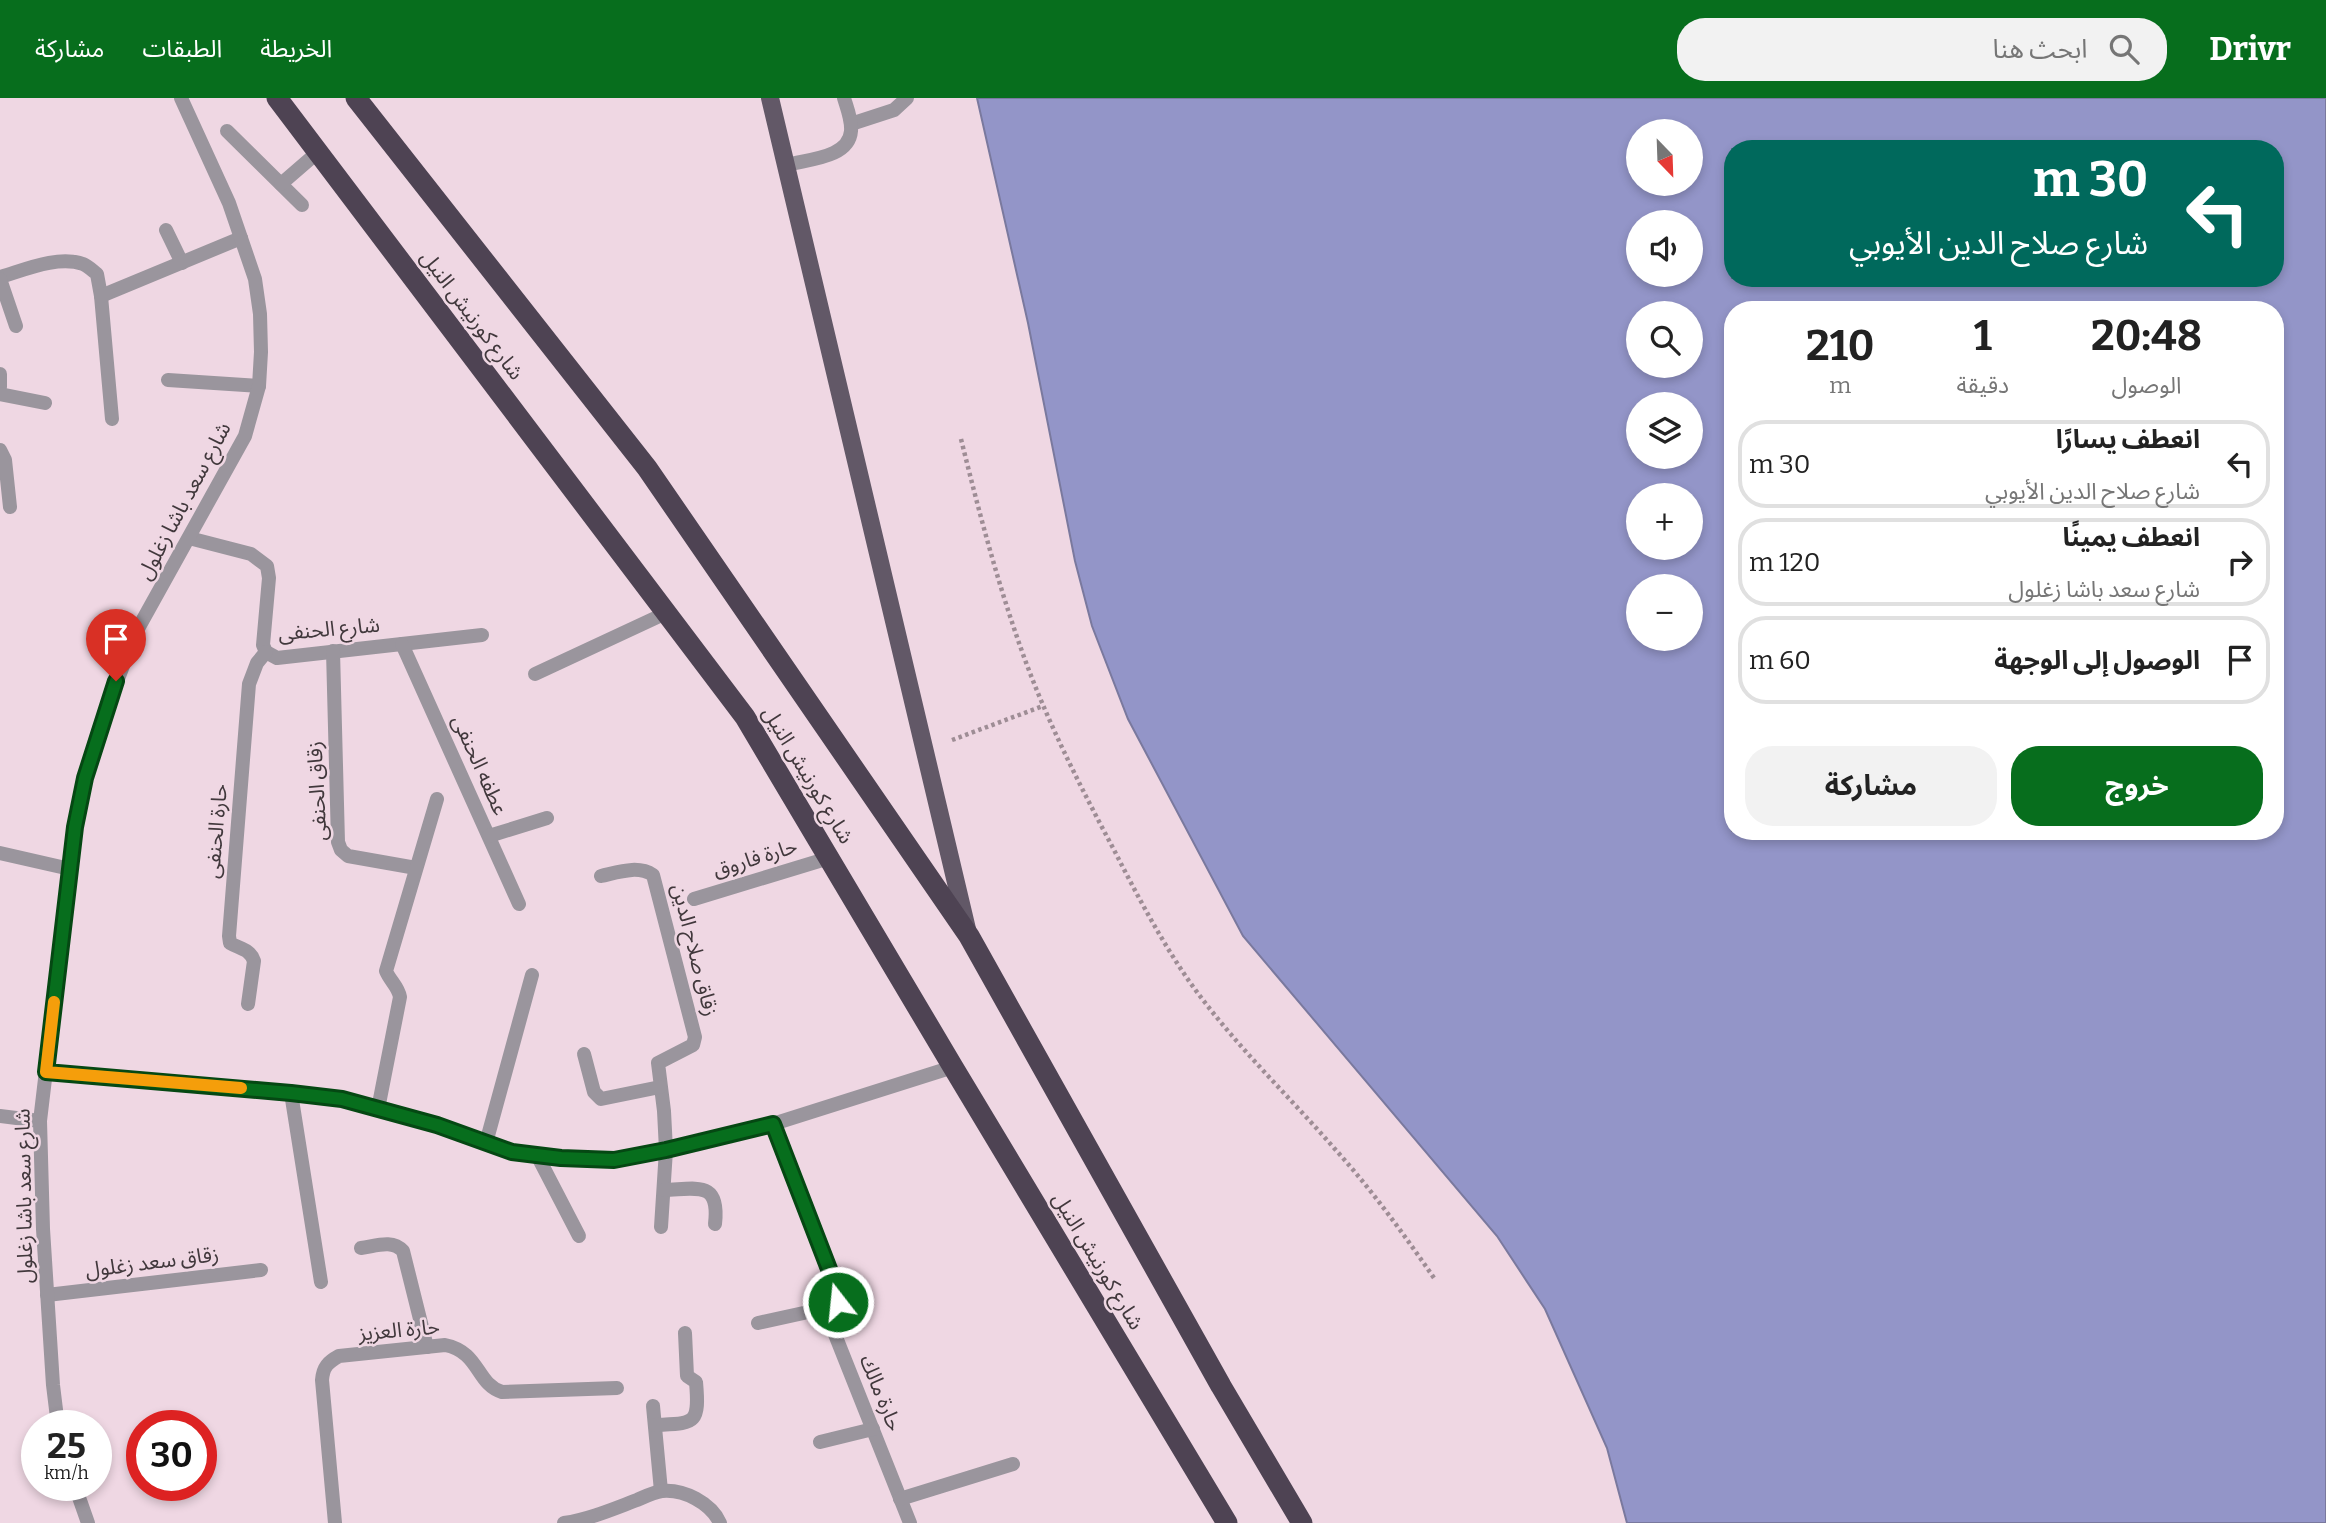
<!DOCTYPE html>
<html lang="ar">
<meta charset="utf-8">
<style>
:root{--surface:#fff;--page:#f2f2f2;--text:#222;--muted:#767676;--line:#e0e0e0;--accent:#076e1d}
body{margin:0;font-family:Bitter,"Noto Sans Arabic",serif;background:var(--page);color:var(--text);direction:rtl;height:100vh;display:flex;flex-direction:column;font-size:26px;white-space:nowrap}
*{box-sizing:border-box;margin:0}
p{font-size:23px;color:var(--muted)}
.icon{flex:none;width:38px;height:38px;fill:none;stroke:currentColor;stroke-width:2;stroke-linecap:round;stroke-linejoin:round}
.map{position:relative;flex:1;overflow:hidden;direction:ltr}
.details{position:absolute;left:1724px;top:203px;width:560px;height:539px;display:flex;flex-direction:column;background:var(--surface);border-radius:28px;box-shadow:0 4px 10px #0003;direction:rtl}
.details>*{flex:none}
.banner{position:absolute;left:1724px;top:42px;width:560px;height:147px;border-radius:28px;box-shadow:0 4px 10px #0003;direction:rtl;background:#00695c;color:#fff;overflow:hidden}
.needle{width:46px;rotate:157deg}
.buttons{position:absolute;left:1626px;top:21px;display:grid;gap:14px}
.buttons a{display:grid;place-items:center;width:77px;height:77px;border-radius:50%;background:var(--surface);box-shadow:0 4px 10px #0003;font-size:35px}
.speed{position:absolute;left:21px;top:1312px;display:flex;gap:14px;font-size:35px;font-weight:700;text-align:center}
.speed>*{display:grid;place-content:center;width:91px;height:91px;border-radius:50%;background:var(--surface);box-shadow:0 4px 10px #0003;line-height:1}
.speed small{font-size:18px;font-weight:400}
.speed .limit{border:10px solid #d22;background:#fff;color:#111}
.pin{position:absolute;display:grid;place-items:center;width:60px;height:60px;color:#fff;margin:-72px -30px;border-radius:50% 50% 50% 0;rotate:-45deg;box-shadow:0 0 7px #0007}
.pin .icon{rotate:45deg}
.me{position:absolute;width:77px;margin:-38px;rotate:344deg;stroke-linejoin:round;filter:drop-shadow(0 0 5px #0008)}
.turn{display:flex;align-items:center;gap:24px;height:147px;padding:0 21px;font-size:32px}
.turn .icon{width:91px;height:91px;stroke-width:2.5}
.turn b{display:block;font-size:49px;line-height:60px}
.eta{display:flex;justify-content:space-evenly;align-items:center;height:119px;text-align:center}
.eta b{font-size:42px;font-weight:700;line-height:49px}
.button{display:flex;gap:14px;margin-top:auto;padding:14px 21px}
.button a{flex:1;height:80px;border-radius:28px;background:var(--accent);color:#fff;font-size:28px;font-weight:700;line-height:80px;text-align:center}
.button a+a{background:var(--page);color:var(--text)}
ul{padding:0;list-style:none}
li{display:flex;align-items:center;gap:21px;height:88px;margin:0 14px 10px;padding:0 7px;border:4px solid var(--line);border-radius:28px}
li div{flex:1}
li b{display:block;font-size:26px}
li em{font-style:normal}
header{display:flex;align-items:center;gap:42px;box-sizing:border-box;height:98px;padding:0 35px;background:var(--accent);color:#fff}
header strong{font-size:33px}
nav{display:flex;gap:38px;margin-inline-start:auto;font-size:24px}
.search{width:490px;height:63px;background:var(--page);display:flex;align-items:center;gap:18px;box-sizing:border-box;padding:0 24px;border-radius:28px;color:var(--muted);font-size:26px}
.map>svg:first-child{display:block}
.water{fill:#9395c8;stroke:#7a799e;stroke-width:2;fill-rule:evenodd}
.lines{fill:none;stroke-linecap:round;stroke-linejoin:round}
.path{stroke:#9e8d95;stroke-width:4.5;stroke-dasharray:3.5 3.5;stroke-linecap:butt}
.lane{stroke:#9a959d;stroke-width:14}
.street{stroke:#9a959d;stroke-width:14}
.primary{stroke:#625867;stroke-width:18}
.highway{stroke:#4e4353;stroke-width:21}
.route-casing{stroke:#054813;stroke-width:18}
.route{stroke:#076e1d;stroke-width:12}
.slow{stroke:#f59e0b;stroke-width:12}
.labels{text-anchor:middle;stroke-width:5;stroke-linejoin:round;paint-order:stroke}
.street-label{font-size:21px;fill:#41383c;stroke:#efd7e3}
</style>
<header>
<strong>Drivr</strong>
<div class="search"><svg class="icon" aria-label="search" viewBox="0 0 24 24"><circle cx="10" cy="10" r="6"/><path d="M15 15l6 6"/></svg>ابحث هنا</div>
<nav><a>الخريطة</a><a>الطبقات</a><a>مشاركة</a></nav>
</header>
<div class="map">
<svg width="2326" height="1425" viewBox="0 0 2326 1425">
<rect width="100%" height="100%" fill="#efd7e3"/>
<path class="water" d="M977,0h1349v1425h-699l-20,-75 -62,-139 -48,-73 -254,-300 -115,-217 -36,-93 -17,-65 -47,-238zM1638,33h52v53h-52zM1732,51h543v129h-543zM1638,124h52v53h-52zM1732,212h543v521h-543zM1690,215v53h-52v-53zM1690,306v53h-52v-53zM1638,397h52v53h-52zM1690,488v53h-52v-53z"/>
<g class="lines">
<g class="path">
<path d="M961,341c18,73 37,146 63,218 24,66 56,129 89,191 23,45 47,91 76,133 43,61 97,112 145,167 37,41 69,85 100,130"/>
<polyline points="952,642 1043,608"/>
</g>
<g class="lane">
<polyline points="851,26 894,12 907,0"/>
<polyline points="227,33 302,107"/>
<path d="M787,67c21,-6 62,-7 64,-34 1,-11 -4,-23 -7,-33"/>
<polyline points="281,86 318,54"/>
<polyline points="166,132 182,165"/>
</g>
<g class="street">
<path d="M0,179c24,-7 58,-22 83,-13 5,2 10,7 14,10l4,22 11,123"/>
<polyline points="0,181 16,228"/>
<polyline points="101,198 241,140"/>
<polyline points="0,276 0,289"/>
<polyline points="168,282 259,288"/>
<polyline points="0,296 45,305"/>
<polyline points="0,352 5,362 10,409"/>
<polyline points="189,440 251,456 267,468 269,480 263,547 266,554 277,560 482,537"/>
<polyline points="402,546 519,806"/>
<polyline points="333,553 338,744 341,752 348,758 416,770"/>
<polyline points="535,576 666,515"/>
<polyline points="489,738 547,720"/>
<polyline points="0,755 70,771"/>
<path d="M601,778c18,-4 37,-11 52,-1l42,162 -2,8 -35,18 6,48 2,39 -5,77"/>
<polyline points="694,801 829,760"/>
<path d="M248,906l6,-43c-4,-12 -14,-12 -24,-18l-1,-7 20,-252 8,-21 9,-11"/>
<polyline points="584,956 594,994 601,1001 660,989"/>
<polyline points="46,974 291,995 342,1001 437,1027 512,1054 561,1060 614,1062 666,1052 773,1026 953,969"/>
<polyline points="291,995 321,1184"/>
<path d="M378,1011l22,-112c-2,-11 -10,-16 -14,-26l51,-172"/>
<polyline points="0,1018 40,1023"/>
<polyline points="773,1026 839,1197 838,1204 829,1214 830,1224 910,1425"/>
<polyline points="486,1045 532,877"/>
<polyline points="537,1057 579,1138"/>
<path d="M664,1092c33,-1 56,-10 51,34"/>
<path d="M361,1150c15,-2 31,-9 42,3l24,96"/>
<polyline points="47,1197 261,1172"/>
<polyline points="758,1225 831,1209"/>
<polyline points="653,1308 661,1393"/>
<path d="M655,1327c39,-2 45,1 41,-43l-9,-6 -2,-43"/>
<polyline points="58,1328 53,1287 43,1131 40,1023 75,729 85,680 99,631 135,536 245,338 259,288 261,254 260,216 255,181 229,105 181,0"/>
<polyline points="820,1344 873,1331"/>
<polyline points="75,1388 88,1425"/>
<polyline points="900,1401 1013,1366"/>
<path d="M335,1425l-13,-143c1,-13 6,-18 17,-24l106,-11c35,7 31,39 57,47l115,-4"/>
<path d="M564,1425c26,-4 49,-14 73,-23 7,-3 17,-8 25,-9 22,-2 49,12 58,32"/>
</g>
<polyline class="primary" points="770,0 967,831"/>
<g class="highway">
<polyline points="277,0 745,619 953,969 1227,1425"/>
<polyline points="356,0 647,370 969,838 1221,1288 1302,1425"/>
</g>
</g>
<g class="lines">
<g class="route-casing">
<polyline id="route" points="116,583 85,680 75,729 46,974 291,995 342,1001 437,1027 512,1054 561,1060 614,1062 666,1052 773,1026 839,1197 838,1204"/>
</g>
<use href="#route" class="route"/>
<polyline class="slow" points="54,904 46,974 241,990"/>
</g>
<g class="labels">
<g class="street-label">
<text transform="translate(472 217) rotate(53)" y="7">شارع كورنيش النيل</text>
<text transform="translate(184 403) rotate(-62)" y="7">شارع سعد باشا زغلول</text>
<text transform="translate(329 531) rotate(-5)" y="7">شارع الحنفى</text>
<text transform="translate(480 667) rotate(66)" y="7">عطفه الحنفى</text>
<text transform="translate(808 677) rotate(59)" y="7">شارع كورنيش النيل</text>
<text transform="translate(317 693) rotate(-93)" y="7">زقاق الحنفى</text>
<text transform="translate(216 733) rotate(-85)" y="7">حارة الحنفى</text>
<text transform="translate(755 760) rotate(-17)" y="7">حارة فاروق</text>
<text transform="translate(695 852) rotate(76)" y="7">زقاق صلاح الدين</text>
<text transform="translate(24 1098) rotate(-91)" y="7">شارع سعد باشا زغلول</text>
<text transform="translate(1098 1163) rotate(59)" y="7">شارع كورنيش النيل</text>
<text transform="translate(152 1164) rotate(-7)" y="7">زقاق سعد زغلول</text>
<text transform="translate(399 1232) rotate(-5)" y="7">حارة العزيز</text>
<text transform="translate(881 1295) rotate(68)" y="7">حارة مالك</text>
</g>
</g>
</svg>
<div class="buttons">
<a><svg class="needle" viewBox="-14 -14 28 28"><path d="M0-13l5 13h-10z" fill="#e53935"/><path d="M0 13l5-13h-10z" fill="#767676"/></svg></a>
<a><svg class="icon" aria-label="sound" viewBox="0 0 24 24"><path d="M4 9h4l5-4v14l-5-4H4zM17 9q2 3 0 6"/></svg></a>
<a><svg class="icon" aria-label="search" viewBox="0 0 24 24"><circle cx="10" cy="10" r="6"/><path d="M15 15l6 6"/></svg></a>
<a><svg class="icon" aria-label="layers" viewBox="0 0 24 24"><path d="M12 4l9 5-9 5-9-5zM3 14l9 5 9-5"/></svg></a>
<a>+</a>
<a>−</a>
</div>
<div class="speed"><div>25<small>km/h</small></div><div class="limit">30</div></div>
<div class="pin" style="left:116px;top:583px;background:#d93025"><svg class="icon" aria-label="arrive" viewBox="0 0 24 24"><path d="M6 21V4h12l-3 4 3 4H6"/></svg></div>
<svg class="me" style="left:838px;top:1204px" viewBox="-20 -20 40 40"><circle r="17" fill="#076e1d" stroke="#fff" stroke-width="3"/><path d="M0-11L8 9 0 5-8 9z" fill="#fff"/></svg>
<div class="banner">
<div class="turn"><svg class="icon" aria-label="left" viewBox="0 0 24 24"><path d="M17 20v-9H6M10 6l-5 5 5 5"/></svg><div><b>30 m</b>شارع صلاح الدين الأيوبي</div></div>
</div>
<section class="details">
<div class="eta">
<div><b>20:48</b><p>الوصول</p></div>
<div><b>1</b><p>دقيقة</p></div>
<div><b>210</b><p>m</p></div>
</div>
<ul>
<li><svg class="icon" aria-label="left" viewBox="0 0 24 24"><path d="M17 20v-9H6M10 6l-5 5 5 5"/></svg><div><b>انعطف يسارًا</b><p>شارع صلاح الدين الأيوبي</p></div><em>30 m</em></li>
<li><svg class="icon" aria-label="right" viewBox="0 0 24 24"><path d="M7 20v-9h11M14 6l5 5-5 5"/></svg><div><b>انعطف يمينًا</b><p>شارع سعد باشا زغلول</p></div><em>120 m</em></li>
<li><svg class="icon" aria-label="arrive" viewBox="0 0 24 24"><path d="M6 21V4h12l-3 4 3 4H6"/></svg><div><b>الوصول إلى الوجهة</b></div><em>60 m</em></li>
</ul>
<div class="button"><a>خروج</a><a>مشاركة</a></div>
</section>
</div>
